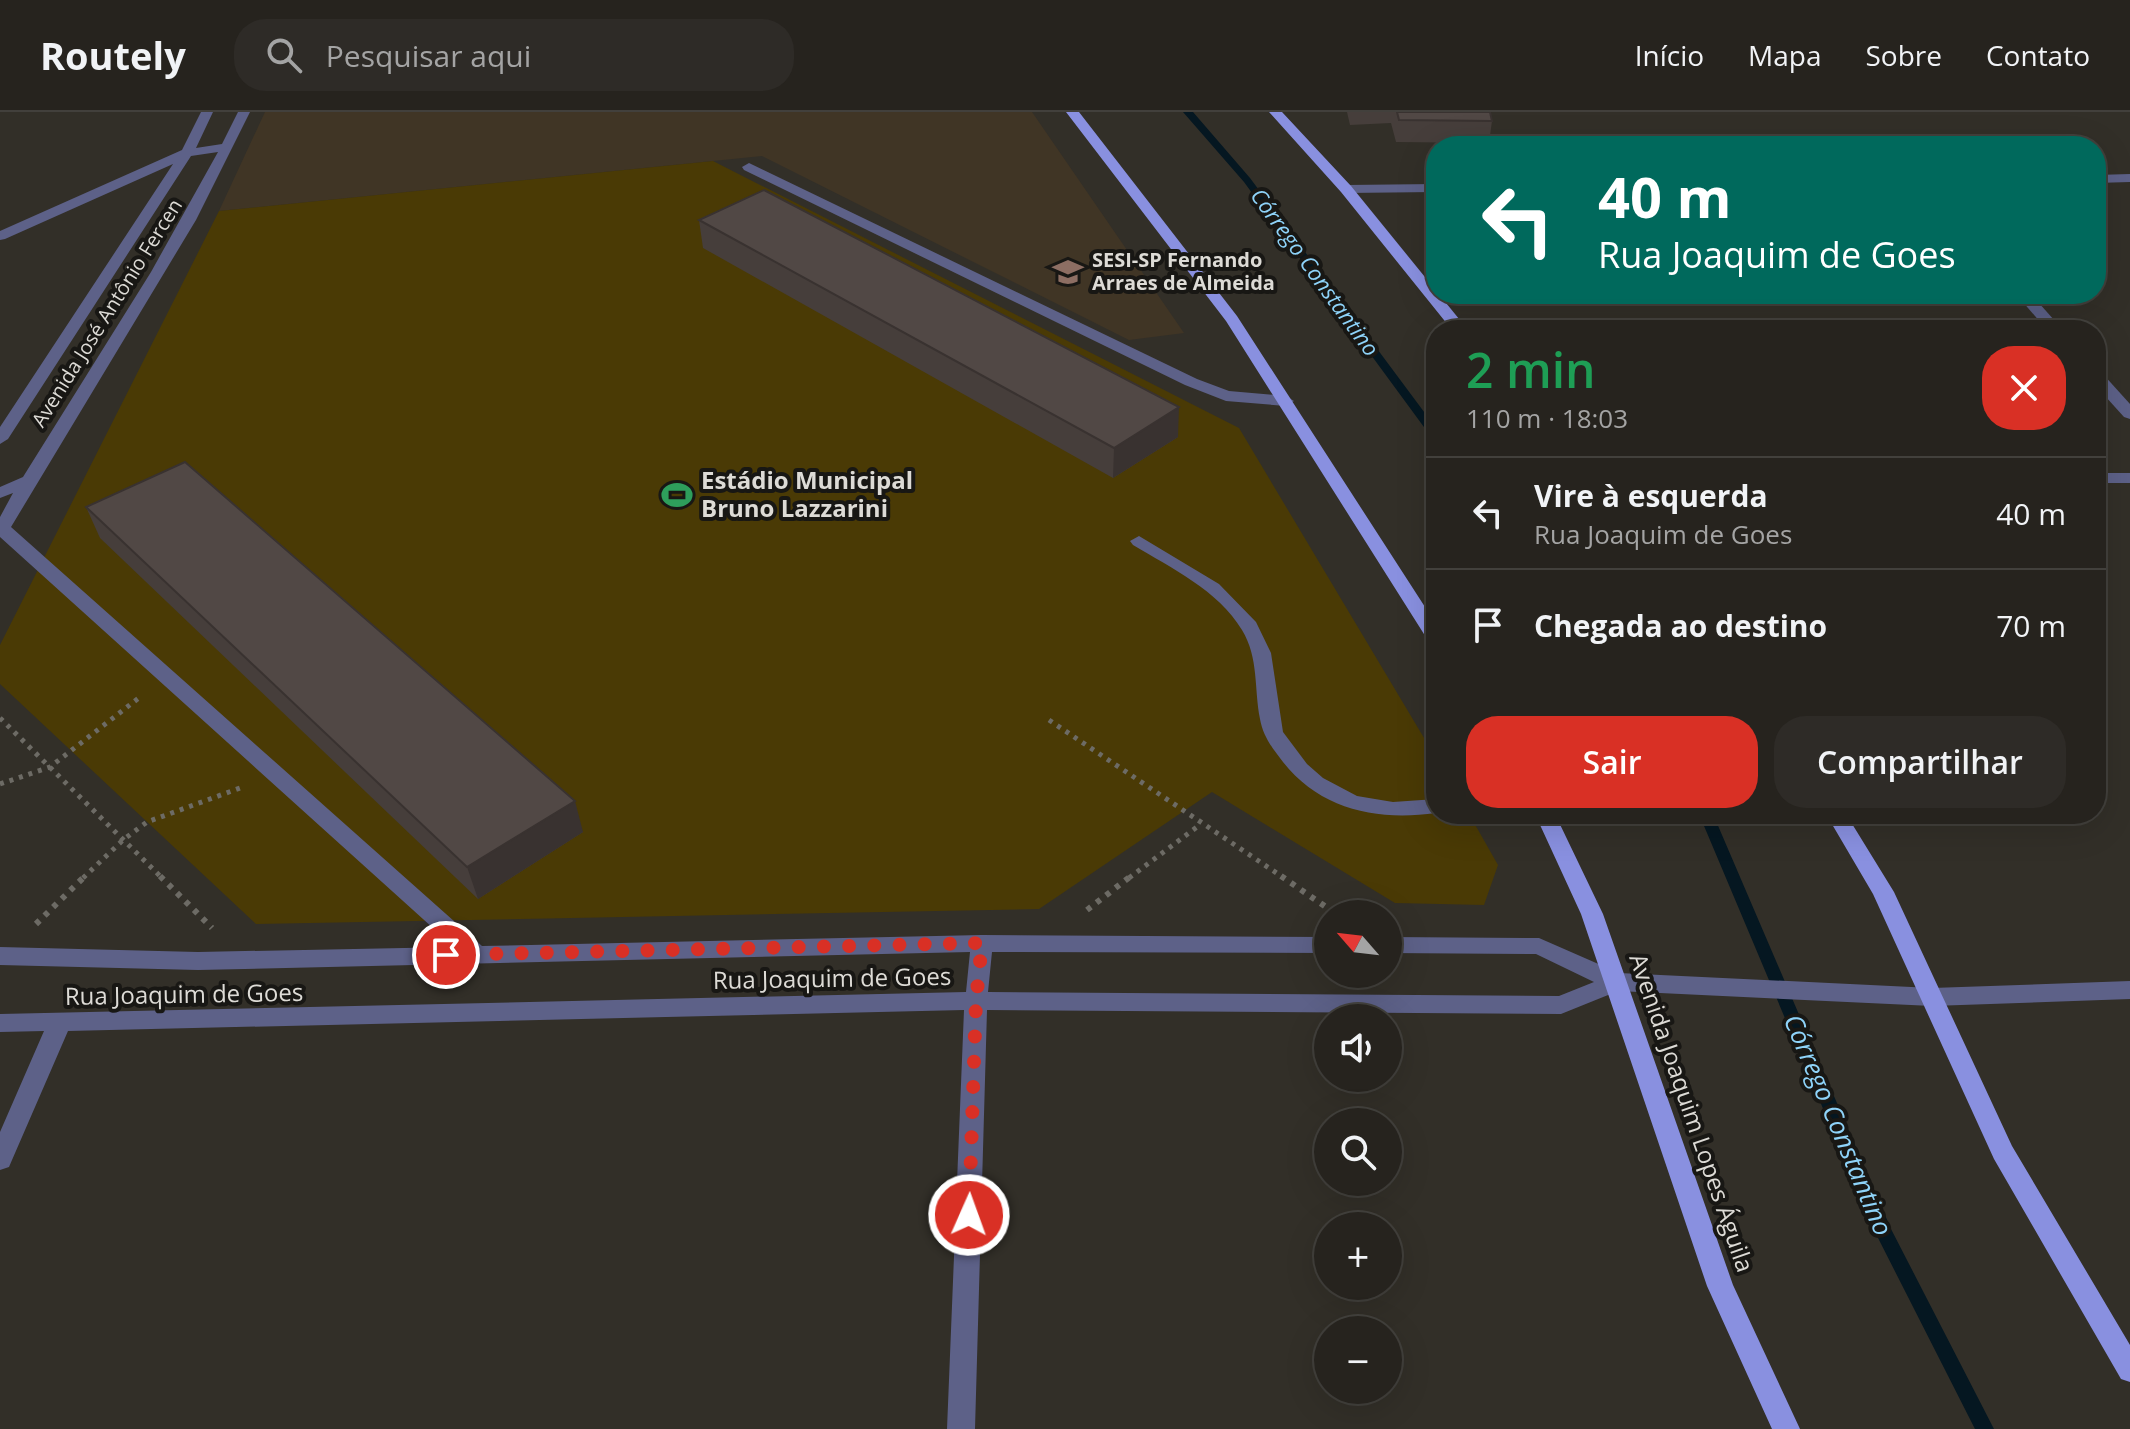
<!DOCTYPE html>
<html lang="pt">
<meta charset="utf-8">
<style>
:root{--surface:#26231e;--page:#2e2b27;--text:#f1f3f6;--muted:#a4a4a4;--line:#42403c;--accent:#d93025}
body{margin:0;font-family:"Open Sans",sans-serif;background:var(--page);color:var(--text);height:100vh;display:flex;flex-direction:column;font-size:30px;white-space:nowrap}
*{box-sizing:border-box;margin:0}
p{font-size:26px;color:var(--muted)}
.icon{flex:none;width:44px;height:44px;fill:none;stroke:currentColor;stroke-width:2;stroke-linecap:round;stroke-linejoin:round}
.map{position:relative;flex:1;overflow:hidden}
.panel{position:absolute;left:1426px;top:208px;width:680px;height:504px;display:flex;flex-direction:column;background:var(--surface);border-radius:32px;box-shadow:0 8px 32px #0002,0 0 0 2px var(--line)}
.panel>*{flex:none}
.top-card{position:absolute;left:1426px;top:24px;width:680px;height:168px;border-radius:32px;box-shadow:0 8px 32px #0002,0 0 0 2px var(--line);background:#00695c;color:#fff;overflow:hidden}
.needle{width:52px;rotate:298deg}
.fabs{position:absolute;left:1314px;top:788px;display:grid;gap:16px}
.fabs a{display:grid;place-items:center;width:88px;height:88px;border-radius:50%;background:var(--surface);box-shadow:0 8px 32px #0002,0 0 0 2px var(--line);font-size:40px}
.pin{position:absolute;display:grid;place-items:center;width:68px;height:68px;color:#fff;margin:-34px;border:4px solid #fff;border-radius:50%;box-shadow:0 2px 8px #0007}
.me{position:absolute;width:88px;margin:-44px;rotate:2deg;stroke-linejoin:round;filter:drop-shadow(0 0 6px #0008)}
.turn{display:flex;align-items:center;gap:28px;height:168px;padding:0 40px;font-size:36px}
.turn .icon{width:104px;height:104px;stroke-width:2.5}
.turn b{display:block;font-size:56px;line-height:68px}
.round{display:grid;place-items:center;flex:none;width:84px;height:84px;border-radius:32px;background:var(--page)}
.head{display:flex;align-items:center;justify-content:space-between;height:136px;padding:0 40px}
h1{font-size:48px;font-weight:600;line-height:60px;color:#1e9e55}
.primary-button{display:flex;gap:16px;margin-top:auto;padding:16px 40px}
.primary-button a{flex:1;height:92px;border-radius:32px;background:var(--accent);color:#fff;font-size:32px;font-weight:600;line-height:92px;text-align:center}
.primary-button a+a{background:var(--page);color:var(--text)}
ul{padding:0;list-style:none}
li{display:flex;align-items:center;gap:24px;height:112px;padding:0 40px;border-top:2px solid var(--line)}
li div{flex:1}
li b{display:block;font-size:30px}
li em{font-style:normal}
header{display:flex;align-items:center;gap:48px;box-sizing:border-box;height:112px;padding:0 40px;background:var(--surface);border-bottom:2px solid var(--line)}
header strong{font-size:38px}
nav{display:flex;gap:44px;margin-inline-start:auto;font-size:28px}
.search{width:560px;height:72px;background:var(--page);display:flex;align-items:center;gap:20px;box-sizing:border-box;padding:0 28px;border-radius:32px;color:var(--muted);font-size:30px}
.map>svg:first-child{display:block}
.education{fill:#403525}
.green{fill:#4a3a05}
.lines{fill:none;stroke-linecap:round;stroke-linejoin:round}
.stream{fill:#051721;fill-rule:evenodd}
.path-far1{stroke:#6d6b65;stroke-width:5;stroke-dasharray:4 6;stroke-linecap:butt}
.path{stroke:#6d6b65;stroke-width:6;stroke-dasharray:5 7;stroke-linecap:butt}
.minor{fill:#5d6188;fill-rule:evenodd}
.major{fill:#8990e0;fill-rule:evenodd}
.wall{fill:#463e3b}
.shaded-wall{fill:#393230}
.building{fill:#514845;stroke:#393230;stroke-width:2}
.route{stroke:#d93025;stroke-width:14;stroke-dasharray:0 25.2}
.labels{text-anchor:middle;stroke-width:8;stroke-linejoin:round;paint-order:stroke}
.far-poi-label{font-size:20px;font-weight:bold;fill:#dddbd6;stroke:#181714;text-anchor:start}
.far-street-label{font-size:20px;fill:#dddbd6;stroke:#181714}
.far-water-label{font-size:22px;font-style:italic;fill:#8ed3f9;stroke:#181714}
.poi-label{font-size:24px;font-weight:bold;fill:#dddbd6;stroke:#181714;text-anchor:start}
.street-label{font-size:24px;fill:#dddbd6;stroke:#181714}
.water-label{font-size:26px;font-style:italic;fill:#8ed3f9;stroke:#181714}
</style>
<header>
<strong>Routely</strong>
<div class="search"><svg class="icon" aria-label="search" viewBox="0 0 24 24"><circle cx="10" cy="10" r="6"/><path d="M15 15l6 6"/></svg>Pesquisar aqui</div>
<nav><a>Início</a><a>Mapa</a><a>Sobre</a><a>Contato</a></nav>
</header>
<div class="map">
<svg width="2130" height="1317" viewBox="0 0 2130 1317">
<rect width="100%" height="100%" fill="#322f28"/>
<polygon class="education" points="265,0 1032,0 1184,221 1129,228 762,44 219,99"/>
<polygon class="green" points="713,49 1239,316 1436,646 1436,702 1469,702 1498,753 1484,793 1395,791 1212,680 1039,797 256,812 0,572 0,533 219,99"/>
<g class="lines">
<g class="stream">
<polygon points="1183,0 1193,0 1250,66 1436,316 1436,327 1432,326 1244,70"/>
<polygon points="1699,702 1713,702 1891,1117 1994,1317 1975,1317 1875,1120"/>
</g>
<g class="path-far1">
<polyline points="0,606 162,766"/>
<polyline points="1049,608 1284,766"/>
<polyline points="0,672 50,655 140,585"/>
<polyline points="83,766 123,728 147,710 240,676"/>
<polyline points="1129,766 1201,712"/>
</g>
<g class="path">
<polyline points="160,764 212,816"/>
<polyline points="1281,764 1326,795"/>
<polyline points="1087,798 1131,764"/>
<polyline points="36,812 85,764"/>
</g>
<g class="minor">
<polygon points="201,0 213,0 196,36 222,32 238,0 250,0 196,108 11,415 482,834 982,823 1328,825 1328,841 992,840 988,880 1559,884 1594,870 1536,842 1388,841 1388,825 1539,826 1619,861 1932,876 2130,869 2130,887 1932,894 1618,879 1561,902 987,898 975,1317 947,1317 964,898 68,919 12,1048 9,1055 0,1058 0,1020 44,919 0,920 0,902 966,880 970,840 198,858 0,853 0,835 198,840 454,835 0,425 0,405 13,381 0,386 0,375 23,365 151,160 218,40 191,44 8,327 0,332 0,315 173,52 5,127 0,128 0,119 182,38"/>
<polygon points="749,51 1197,267 1229,279 1286,284 1294,289 1286,294 1226,289 1185,273 744,58 742,55"/>
<polygon points="2130,62 2130,70 2096,71 2096,63"/>
<polygon points="1436,72 1436,80 1346,81 1339,77 1346,73"/>
<polygon points="2016,182 2031,182 2063,218 2047,218"/>
<polygon points="2096,259 2102,261 2130,292 2130,307 2124,305 2096,274"/>
<rect x="2096" y="361" width="34" height="10"/>
<path d="M1139,424l80,48 37,38 15,31 12,79 24,32 16,14 34,18 36,6 43,-3v14c-59,8 -115,-3 -153,-51 -11,-14 -20,-26 -23,-43 -6,-30 -1,-61 -18,-89 -24,-40 -71,-62 -109,-85l-3,-4z"/>
</g>
<g class="major">
<polygon points="1066,0 1079,0 1237,204 1436,512 1436,532 1429,530 1226,209"/>
<polygon points="1269,0 1282,0 1351,74 1468,218 1452,218 1341,80"/>
<polygon points="1535,702 1555,702 1603,802 1733,1173 1800,1317 1772,1317 1707,1174 1581,802"/>
<polygon points="1826,702 1846,702 1894,780 2012,1034 2130,1233 2130,1270 2121,1267 1994,1047 1873,782"/>
</g>
</g>
<g class="wall">
<polygon points="1347,0 1490,0 1492,9 1489,31 1396,30 1391,11 1350,13"/>
<polygon points="699,108 1178,325 1113,366 703,136"/>
<polygon points="86,395 583,720 478,787 100,426"/>
</g>
<g class="shaded-wall">
<polygon points="1179,295 1178,325 1113,366 1114,336"/>
<polygon points="575,689 583,720 478,787 467,755"/>
</g>
<g class="building">
<polygon points="1397,0 1490,0 1492,9 1399,8"/>
<polygon points="764,78 1179,295 1114,336 699,108"/>
<polygon points="185,350 575,689 467,755 86,395"/>
</g>
<g class="lines">
<polyline class="route" points="446,843 982,831 976,889 969,1103"/>
</g>
<defs>
<g id="school-bare" transform="scale(2.4)"><path d="M0-5L7-2L0 1L-7-2ZM-4 1L0 2.5L4 1V4Q0 6-4 4Z" fill="#8d6e63" stroke="#181714" stroke-width="2.5" paint-order="stroke"/></g>
<g id="stadium-bare" transform="scale(2.4)"><path d="M0-5a6.5 5 0 1 0 0 10a6.5 5 0 1 0 0-10ZM-3.5-1.8h7v3.6h-7Z" fill="#2e9e5b" stroke="#181714" stroke-width="2.5" paint-order="stroke"/></g>
</defs>
<g fill-rule="evenodd">
<use href="#school-bare" x="1068" y="160"/>
<use href="#stadium-bare" x="677" y="383"/>
</g>
<g class="labels">
<g class="far-poi-label">
<text x="1092" y="155">SESI-SP Fernando<tspan x="1092" dy="23">Arraes de Almeida</tspan></text>
</g>
<g class="far-street-label">
<text transform="translate(107 201) rotate(-58)" y="7">Avenida José Antônio Fercen</text>
</g>
<g class="far-water-label">
<text transform="translate(1315 160) rotate(54)" y="8">Córrego Constantino</text>
</g>
<g class="poi-label">
<text x="701" y="377">Estádio Municipal<tspan x="701" dy="28">Bruno Lazzarini</tspan></text>
</g>
<g class="street-label">
<text transform="translate(832 867) rotate(-1)" y="8">Rua Joaquim de Goes</text>
<text transform="translate(184 883) rotate(-1)" y="8">Rua Joaquim de Goes</text>
<text transform="translate(1691 1001) rotate(71)" y="8">Avenida Joaquim Lopes Águila</text>
</g>
<g class="water-label">
<text transform="translate(1838 1013) rotate(67)" y="9">Córrego Constantino</text>
</g>
</g>
</svg>
<div class="fabs">
<a><svg class="needle" viewBox="-14 -14 28 28"><path d="M0-13l5 13h-10z" fill="#e53935"/><path d="M0 13l5-13h-10z" fill="#a4a4a4"/></svg></a>
<a><svg class="icon" aria-label="sound" viewBox="0 0 24 24"><path d="M4 9h4l5-4v14l-5-4H4zM17 9q2 3 0 6"/></svg></a>
<a><svg class="icon" aria-label="search" viewBox="0 0 24 24"><circle cx="10" cy="10" r="6"/><path d="M15 15l6 6"/></svg></a>
<a>+</a>
<a>−</a>
</div>
<div class="pin" style="left:446px;top:843px;background:#d93025"><svg class="icon" aria-label="arrive" viewBox="0 0 24 24"><path d="M6 21V4h12l-3 4 3 4H6"/></svg></div>
<svg class="me" style="left:969px;top:1103px" viewBox="-20 -20 40 40"><circle r="17" fill="#d93025" stroke="#fff" stroke-width="3"/><path d="M0-11L8 9 0 5-8 9z" fill="#fff"/></svg>
<div class="top-card">
<div class="turn"><svg class="icon" aria-label="left" viewBox="0 0 24 24"><path d="M17 20v-9H6M10 6l-5 5 5 5"/></svg><div><b>40 m</b>Rua Joaquim de Goes</div></div>
</div>
<section class="panel">
<div class="head"><div><h1>2 min</h1><p>110 m · 18:03</p></div><a class="round" style="background:#d93025;color:#fff"><svg class="icon" aria-label="close" viewBox="0 0 24 24"><path d="M6 6l12 12M18 6L6 18"/></svg></a></div>
<ul>
<li><svg class="icon" aria-label="left" viewBox="0 0 24 24"><path d="M17 20v-9H6M10 6l-5 5 5 5"/></svg><div><b>Vire à esquerda</b><p>Rua Joaquim de Goes</p></div><em>40 m</em></li>
<li><svg class="icon" aria-label="arrive" viewBox="0 0 24 24"><path d="M6 21V4h12l-3 4 3 4H6"/></svg><div><b>Chegada ao destino</b></div><em>70 m</em></li>
</ul>
<div class="primary-button"><a>Sair</a><a>Compartilhar</a></div>
</section>
</div>
